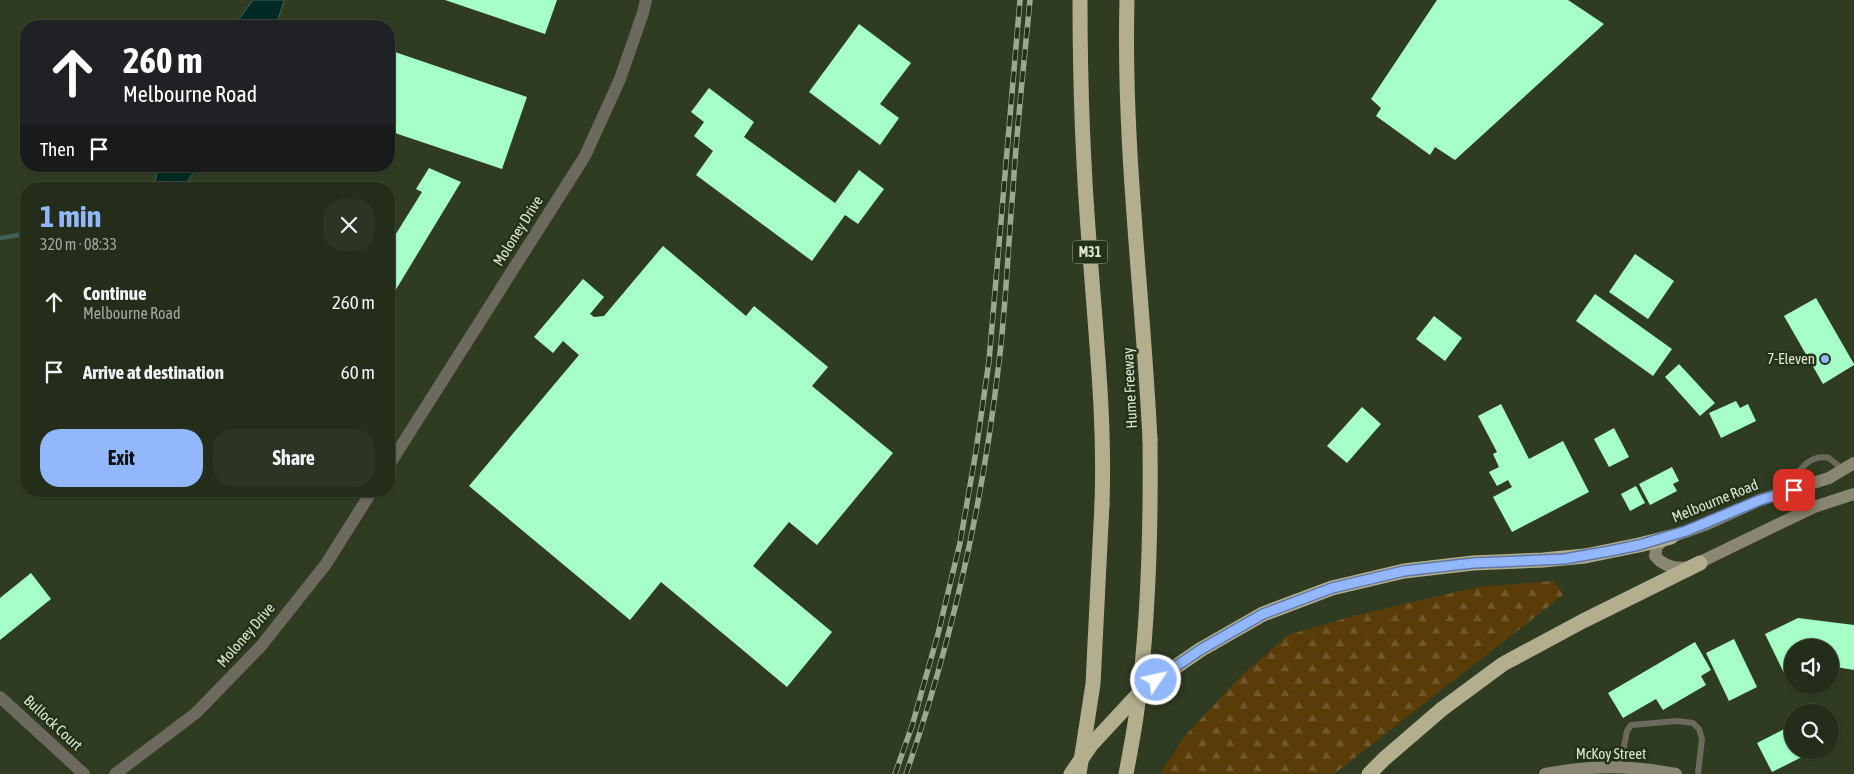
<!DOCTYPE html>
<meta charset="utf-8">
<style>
:root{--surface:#242d1a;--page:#2c3523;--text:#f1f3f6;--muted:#a3a8a2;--line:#414939;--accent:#93b7fd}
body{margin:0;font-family:"Asap Condensed",sans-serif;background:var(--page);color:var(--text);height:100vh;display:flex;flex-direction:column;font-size:19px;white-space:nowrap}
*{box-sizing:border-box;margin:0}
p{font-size:16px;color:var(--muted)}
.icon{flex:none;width:28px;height:28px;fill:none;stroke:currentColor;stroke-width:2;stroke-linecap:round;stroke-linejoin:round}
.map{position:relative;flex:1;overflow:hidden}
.sheet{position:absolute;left:20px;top:182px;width:375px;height:315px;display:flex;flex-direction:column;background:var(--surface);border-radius:20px;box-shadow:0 1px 4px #0004,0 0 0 1px var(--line)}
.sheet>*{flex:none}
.hud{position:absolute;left:20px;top:20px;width:375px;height:152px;border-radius:20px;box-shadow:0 1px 4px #0004,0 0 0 1px var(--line);background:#202124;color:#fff;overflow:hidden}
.controls{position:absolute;left:1784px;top:639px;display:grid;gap:10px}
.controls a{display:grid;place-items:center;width:55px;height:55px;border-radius:50%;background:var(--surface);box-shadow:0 1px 4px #0004,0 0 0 1px var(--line);font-size:25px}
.pin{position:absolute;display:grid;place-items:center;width:42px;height:42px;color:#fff;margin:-21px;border-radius:10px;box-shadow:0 2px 8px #0006}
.me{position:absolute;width:55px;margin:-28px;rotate:56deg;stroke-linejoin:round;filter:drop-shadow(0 0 4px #0008)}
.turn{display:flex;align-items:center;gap:18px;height:105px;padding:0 20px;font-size:22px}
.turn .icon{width:65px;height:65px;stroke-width:2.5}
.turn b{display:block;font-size:35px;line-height:42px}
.then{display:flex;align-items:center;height:48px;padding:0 20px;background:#0003;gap:10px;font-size:19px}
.round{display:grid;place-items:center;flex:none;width:52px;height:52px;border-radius:20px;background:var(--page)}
.summary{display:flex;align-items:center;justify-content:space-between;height:85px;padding:0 20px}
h1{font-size:30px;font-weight:700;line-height:38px;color:var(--accent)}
.button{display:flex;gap:10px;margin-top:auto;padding:10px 20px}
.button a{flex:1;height:58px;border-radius:20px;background:var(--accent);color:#111;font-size:20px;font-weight:700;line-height:58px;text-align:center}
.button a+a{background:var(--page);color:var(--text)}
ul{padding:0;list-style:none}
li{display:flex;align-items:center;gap:15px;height:70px;padding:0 20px}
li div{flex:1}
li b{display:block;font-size:19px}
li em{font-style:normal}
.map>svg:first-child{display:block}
.forest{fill:url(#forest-firs)}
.water{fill:#002924;stroke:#426259}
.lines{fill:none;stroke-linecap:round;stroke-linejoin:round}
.stream{stroke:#426259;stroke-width:4.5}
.building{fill:#a5ffc7}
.lane{stroke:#6c6a5d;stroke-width:6}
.street{stroke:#6c6a5d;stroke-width:12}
.secondary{stroke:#898671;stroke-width:12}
.highway{stroke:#b3af8e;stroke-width:15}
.rail-casing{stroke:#9ca793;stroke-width:5.5}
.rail{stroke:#263218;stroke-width:4;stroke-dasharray:11;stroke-linecap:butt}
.highway-bridge{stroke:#b3af8e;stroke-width:15}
.route-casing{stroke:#6077a4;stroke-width:12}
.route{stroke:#93b7fd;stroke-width:9}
.poi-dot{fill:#93b7fd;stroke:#263218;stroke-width:2}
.labels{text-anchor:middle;stroke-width:5;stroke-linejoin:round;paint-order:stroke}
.shield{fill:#263218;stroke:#a6b09d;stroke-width:1}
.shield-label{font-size:14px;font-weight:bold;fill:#dde6d6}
.street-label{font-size:15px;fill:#dde6d6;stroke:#263218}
.poi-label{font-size:15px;fill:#dde6d6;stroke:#263218;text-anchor:end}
</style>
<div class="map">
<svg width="1854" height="774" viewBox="0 0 1854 774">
<defs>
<pattern id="forest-firs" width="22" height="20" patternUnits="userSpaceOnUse" patternTransform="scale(1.25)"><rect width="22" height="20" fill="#593c08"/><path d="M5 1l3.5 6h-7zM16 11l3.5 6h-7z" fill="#70582b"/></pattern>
</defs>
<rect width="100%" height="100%" fill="#303c22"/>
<polygon class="forest" points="1554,581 1563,595 1334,774 1160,774 1184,737 1242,675 1288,635 1353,616 1478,587"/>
<g class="water">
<polygon points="253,0 284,0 276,26 234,26"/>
<polygon points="159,166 199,166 181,189 153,189"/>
</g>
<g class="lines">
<polyline class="stream" points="0,238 26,234"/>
</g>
<g class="building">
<polygon points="445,0 557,0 545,34"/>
<polygon points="1437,0 1568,0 1604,24 1455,160 1435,147 1430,155 1376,116 1381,108 1371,99"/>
<polygon points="859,24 911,63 880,104 899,118 880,145 809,92"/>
<polygon points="392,51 527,97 502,169 389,131 389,60"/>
<polygon points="709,88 754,122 744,137 835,203 859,170 884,189 858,224 845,215 812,261 696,175 713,151 694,136 704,122 691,112"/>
<polygon points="429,168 461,182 389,301 389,245 422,192 416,189"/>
<polygon points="663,246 746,316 754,306 828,367 812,386 893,453 817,545 789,522 753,566 832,632 787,687 661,582 630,620 469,486 579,355 563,341 553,353 534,337 583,279 604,297 590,314 594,317 604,316"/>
<polygon points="1635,254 1674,281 1648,319 1609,292"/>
<polygon points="1595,294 1672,349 1653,376 1576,321"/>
<polygon points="1816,298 1854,364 1854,365 1823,384 1784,316"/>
<polygon points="1434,316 1462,338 1445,361 1416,339"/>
<polygon points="1679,364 1715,403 1700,416 1665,377"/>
<polygon points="1736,401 1740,408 1748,404 1756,421 1721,438 1709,413"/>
<polygon points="1501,404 1529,459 1563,441 1589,492 1512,532 1493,497 1512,487 1508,480 1497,486 1489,472 1499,467 1493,454 1497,452 1478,416"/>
<polygon points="1362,407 1381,424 1347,463 1327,446"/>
<polygon points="1614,428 1629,457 1609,467 1594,439"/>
<polygon points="1672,467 1679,481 1673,484 1677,491 1650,505 1639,484"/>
<polygon points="1636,486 1645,503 1630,511 1621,494"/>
<polygon points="31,573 51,599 0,640 0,598"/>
<polygon points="1798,618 1854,625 1854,670 1830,666 1830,648 1792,648 1792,668 1784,673 1765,634"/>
<polygon points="1734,639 1757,687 1729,701 1706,653"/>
<polygon points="1695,642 1711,670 1701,676 1706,685 1663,710 1656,699 1623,718 1608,693"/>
<polygon points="1792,725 1792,750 1816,750 1772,772 1757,743"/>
</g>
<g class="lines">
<g class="lane">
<path d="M1785,489c12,-13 21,-36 44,-31l11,9 5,1"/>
<polyline points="1620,767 1627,731 1631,725 1677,721 1693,723 1699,729 1702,739 1698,774"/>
</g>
<g class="street">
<polyline points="389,465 585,156 620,79 643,13 646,0"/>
<polyline points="0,697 84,774"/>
<polyline points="115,774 196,713 261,646 326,564 372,491"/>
</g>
<g class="secondary">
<path d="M1854,463l-25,15 -69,22 -53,24 -42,15 -8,7 -2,10c9,11 22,13 35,11l124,-60 40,-13"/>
<path d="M1545,774c44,-9 87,-9 131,0"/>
</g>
<g class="highway">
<path d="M1080,0c0,85 3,169 10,254 6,83 15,166 12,250"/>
<path d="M1127,0c-4,147 16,294 23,440"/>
<polyline points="1071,774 1091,745 1142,690 1200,650 1263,614 1332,588 1404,571 1473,563 1543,560 1585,556 1639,545 1671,537"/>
<polyline points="1369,774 1384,759 1442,709 1503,664 1583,621 1700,563"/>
</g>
<g class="rail-casing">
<g id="rail">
<polyline points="895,774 912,726 938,634 960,543 976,451 989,361 1020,0"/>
<path d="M906,774c46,-133 77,-272 93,-412 7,-57 9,-115 14,-173 4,-63 11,-126 17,-189"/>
</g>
</g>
<use href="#rail" class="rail"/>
<g class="highway-bridge">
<polyline points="1079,774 1093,684 1102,504"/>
<path d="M1126,774c4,-21 8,-42 11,-64 12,-89 14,-180 13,-270"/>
</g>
</g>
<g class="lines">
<g class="route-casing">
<polyline id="route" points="1156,680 1200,650 1263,614 1332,588 1404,571 1473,563 1564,559 1610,551 1639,545 1686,531 1760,500 1794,490"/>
</g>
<use href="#route" class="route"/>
</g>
<circle class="poi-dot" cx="1825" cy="359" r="5"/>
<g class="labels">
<rect class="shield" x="1072.5" y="240.5" width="35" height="23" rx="4"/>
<g class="shield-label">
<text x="1090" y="257">M31</text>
</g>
<g class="street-label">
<text transform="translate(518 231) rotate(-58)" y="5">Moloney Drive</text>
<text transform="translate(1130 388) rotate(-93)" y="5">Hume Freeway</text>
<text transform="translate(1715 501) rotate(-22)" y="5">Melbourne Road</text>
<text transform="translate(246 635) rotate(-49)" y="5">Moloney Drive</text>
<text transform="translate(53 723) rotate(43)" y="5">Bullock Court</text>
<text x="1611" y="759">McKoy Street</text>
</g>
<g class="poi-label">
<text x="1815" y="364">7-Eleven</text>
</g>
</g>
</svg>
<div class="controls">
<a><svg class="icon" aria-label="sound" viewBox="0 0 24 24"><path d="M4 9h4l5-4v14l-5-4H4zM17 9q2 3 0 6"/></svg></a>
<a><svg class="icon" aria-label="search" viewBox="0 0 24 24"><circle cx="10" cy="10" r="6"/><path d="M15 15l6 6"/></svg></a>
</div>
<div class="pin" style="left:1794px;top:490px;background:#d93025"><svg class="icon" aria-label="arrive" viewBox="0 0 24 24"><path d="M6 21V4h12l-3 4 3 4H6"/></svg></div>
<svg class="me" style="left:1156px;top:680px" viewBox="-20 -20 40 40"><circle r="17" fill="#93b7fd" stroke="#fff" stroke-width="3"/><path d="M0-11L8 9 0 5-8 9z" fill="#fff"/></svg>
<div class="hud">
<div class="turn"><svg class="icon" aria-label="ahead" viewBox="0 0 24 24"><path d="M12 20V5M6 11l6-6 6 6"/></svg><div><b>260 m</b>Melbourne Road</div></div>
<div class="then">Then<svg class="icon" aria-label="arrive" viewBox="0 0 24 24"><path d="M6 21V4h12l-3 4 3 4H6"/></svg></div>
</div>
<section class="sheet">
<div class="summary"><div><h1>1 min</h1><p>320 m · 08:33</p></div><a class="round"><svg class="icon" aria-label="close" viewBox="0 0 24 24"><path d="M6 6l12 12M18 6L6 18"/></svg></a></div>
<ul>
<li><svg class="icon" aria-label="ahead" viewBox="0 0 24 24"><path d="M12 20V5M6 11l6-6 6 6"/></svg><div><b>Continue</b><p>Melbourne Road</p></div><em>260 m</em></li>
<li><svg class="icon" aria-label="arrive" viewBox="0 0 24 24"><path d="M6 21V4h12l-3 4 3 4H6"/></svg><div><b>Arrive at destination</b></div><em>60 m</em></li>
</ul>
<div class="button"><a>Exit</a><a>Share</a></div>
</section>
</div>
